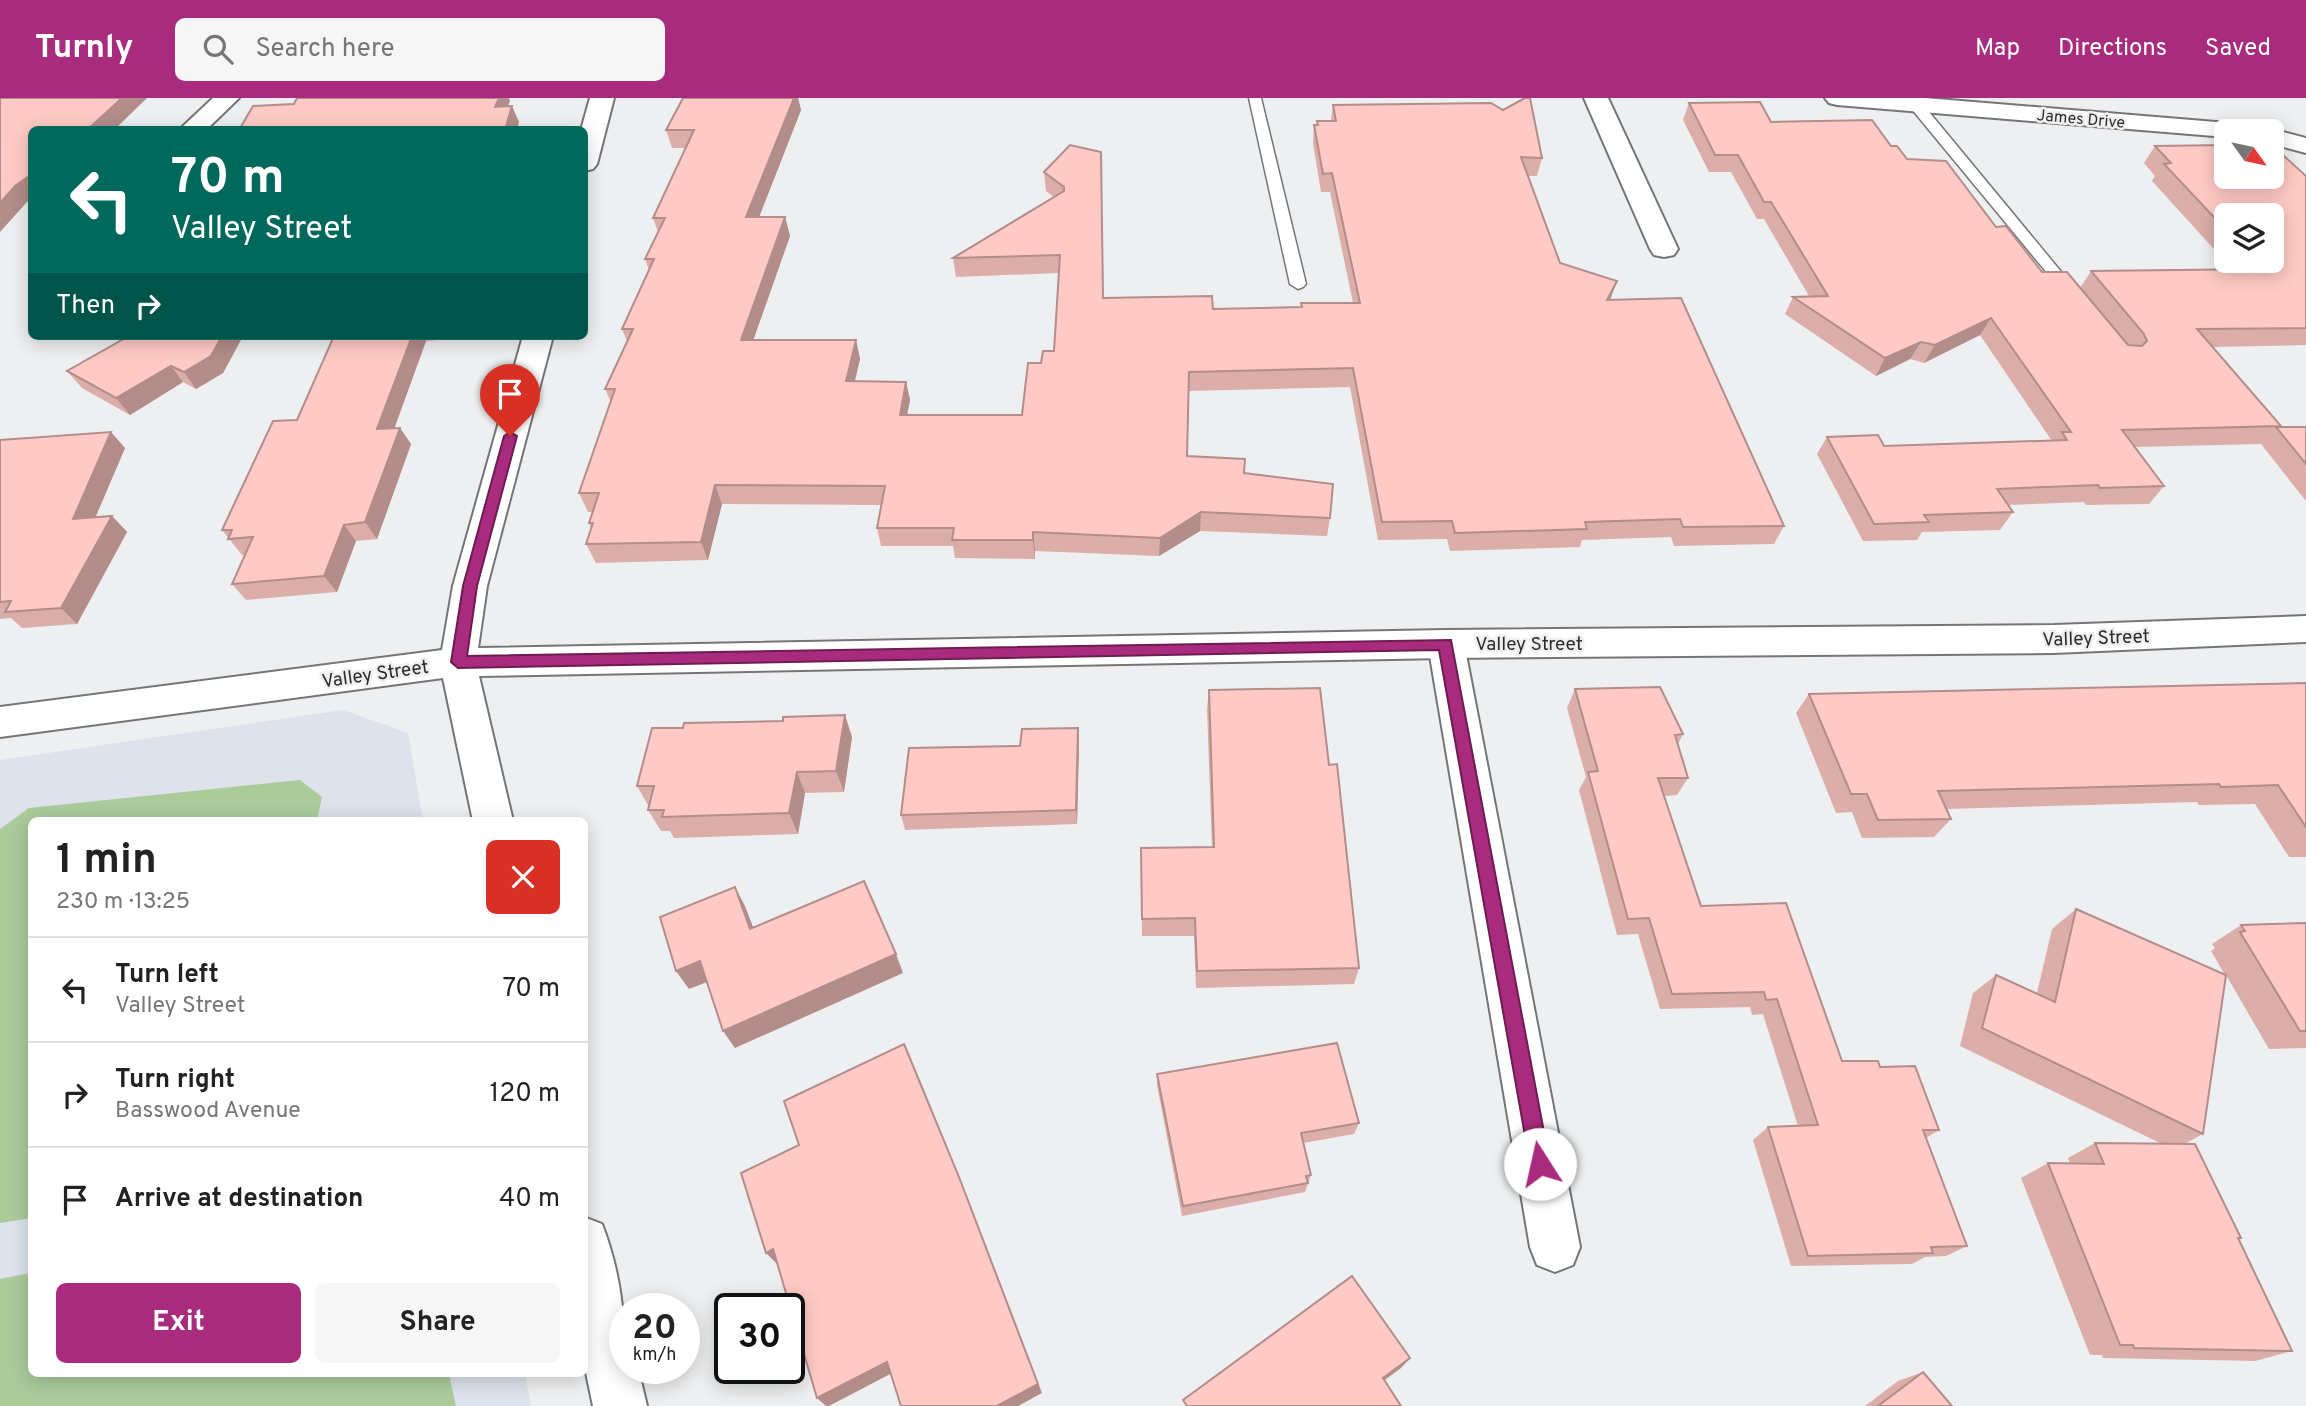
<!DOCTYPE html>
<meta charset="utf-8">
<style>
:root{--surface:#fff;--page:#f6f6f6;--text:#222;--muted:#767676;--line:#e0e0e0;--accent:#a82b7d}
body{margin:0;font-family:Overpass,sans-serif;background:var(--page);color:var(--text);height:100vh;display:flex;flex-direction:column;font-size:26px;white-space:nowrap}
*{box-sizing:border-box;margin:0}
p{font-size:23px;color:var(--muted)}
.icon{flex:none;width:38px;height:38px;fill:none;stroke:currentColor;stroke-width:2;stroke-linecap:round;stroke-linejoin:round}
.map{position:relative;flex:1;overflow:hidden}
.drawer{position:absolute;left:28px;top:719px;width:560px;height:560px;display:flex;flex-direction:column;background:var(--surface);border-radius:10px;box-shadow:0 4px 18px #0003}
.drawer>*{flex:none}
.banner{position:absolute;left:28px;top:28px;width:560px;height:214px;border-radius:10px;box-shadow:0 4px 18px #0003;background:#00695c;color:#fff;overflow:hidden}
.needle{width:46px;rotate:123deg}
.controls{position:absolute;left:2214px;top:21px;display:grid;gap:14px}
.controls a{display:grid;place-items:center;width:70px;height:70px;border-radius:10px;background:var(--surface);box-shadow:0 4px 18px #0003;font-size:35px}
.speed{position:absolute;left:609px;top:1195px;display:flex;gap:14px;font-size:35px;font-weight:700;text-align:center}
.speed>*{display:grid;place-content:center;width:91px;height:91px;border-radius:50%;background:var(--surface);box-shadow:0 4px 18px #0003;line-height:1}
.speed small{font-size:18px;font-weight:400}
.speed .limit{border:4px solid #111;border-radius:10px;background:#fff;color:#111}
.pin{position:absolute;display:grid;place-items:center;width:60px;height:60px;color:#fff;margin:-72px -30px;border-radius:50% 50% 50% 0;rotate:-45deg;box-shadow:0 0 7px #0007}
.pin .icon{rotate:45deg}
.me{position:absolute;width:77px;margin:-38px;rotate:350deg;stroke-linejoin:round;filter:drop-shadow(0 0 5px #0008)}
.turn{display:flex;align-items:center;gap:24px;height:147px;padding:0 28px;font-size:32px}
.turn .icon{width:91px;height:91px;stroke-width:2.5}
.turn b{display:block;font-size:49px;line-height:60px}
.then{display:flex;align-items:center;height:66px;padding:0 28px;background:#0003;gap:14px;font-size:26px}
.round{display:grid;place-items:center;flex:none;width:74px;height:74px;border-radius:10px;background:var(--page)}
.headline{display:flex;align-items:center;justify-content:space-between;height:119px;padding:0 28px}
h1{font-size:42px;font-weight:700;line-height:52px}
.cta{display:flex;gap:14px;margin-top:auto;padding:14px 28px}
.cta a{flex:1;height:80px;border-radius:10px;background:var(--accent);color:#fff;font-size:28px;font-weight:700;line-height:80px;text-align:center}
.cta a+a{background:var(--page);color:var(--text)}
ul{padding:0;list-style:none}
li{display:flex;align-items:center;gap:21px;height:105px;padding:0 28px;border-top:2px solid var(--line)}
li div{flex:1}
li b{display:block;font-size:26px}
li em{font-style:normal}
header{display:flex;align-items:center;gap:42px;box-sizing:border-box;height:98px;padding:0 35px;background:var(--accent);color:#fff}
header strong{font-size:33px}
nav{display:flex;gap:38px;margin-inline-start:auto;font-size:24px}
.search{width:490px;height:63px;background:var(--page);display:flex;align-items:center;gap:18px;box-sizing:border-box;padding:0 24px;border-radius:10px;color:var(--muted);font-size:26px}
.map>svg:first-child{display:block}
.built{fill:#dde2eb}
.green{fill:#accb9b}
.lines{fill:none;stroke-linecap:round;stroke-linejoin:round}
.service-casing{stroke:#747577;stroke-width:3}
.minor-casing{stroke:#747577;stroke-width:4}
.tertiary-casing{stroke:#747577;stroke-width:4}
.service{fill:#fff;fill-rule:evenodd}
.minor{fill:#fff;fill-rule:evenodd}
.tertiary{fill:#fff;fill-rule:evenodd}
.wall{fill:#dbaea9;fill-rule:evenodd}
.shaded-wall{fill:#b28d8a}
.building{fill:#ffcac5;stroke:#b28d8a;stroke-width:2}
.route{fill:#a82b7d;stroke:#6d1c51;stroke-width:2}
.labels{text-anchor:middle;stroke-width:5;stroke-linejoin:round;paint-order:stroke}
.far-street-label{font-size:16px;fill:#2b2c2c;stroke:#eeeff0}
.street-label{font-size:19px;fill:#2b2c2c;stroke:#eeeff0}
</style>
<header>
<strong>Turnly</strong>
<div class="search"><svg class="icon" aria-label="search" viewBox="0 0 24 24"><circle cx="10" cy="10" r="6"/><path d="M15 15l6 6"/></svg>Search here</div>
<nav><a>Map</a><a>Directions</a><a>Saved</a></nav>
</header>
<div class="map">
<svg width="2306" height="1308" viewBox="0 0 2306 1308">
<rect width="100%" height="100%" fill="#eeeff0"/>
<polygon class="built" points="343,612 408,635 423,723 32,723 32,1276 525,1276 531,1308 0,1308 0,662"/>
<g class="green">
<polygon points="300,682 322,699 317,723 32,723 31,1120 0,1125 0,731 29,710"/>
<polygon points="31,1175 32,1276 449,1276 456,1308 0,1308 0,1181"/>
</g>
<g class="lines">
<g class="service-casing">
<g id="service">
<polygon points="1249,0 1261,0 1306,186 1303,189 1298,191 1290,186"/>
<polygon points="1915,2 1920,3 2077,193 2080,196 2077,199 2067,199 1910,9 1908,6"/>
</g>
</g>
<g class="minor-casing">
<g id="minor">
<polygon points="213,0 239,0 206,32 179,32"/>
<polygon points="1584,0 1608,0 1678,151 1674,157 1664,159 1654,157 1650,151"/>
<polygon points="1825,0 1925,0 2240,26 2249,28 2252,33 2226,33 2226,39 1837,7 1829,5"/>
<polygon points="2272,31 2306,40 2306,55 2272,46 2272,33 2263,33"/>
<polygon points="1446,532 1459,536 1464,546 1580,1149 1573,1167 1555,1174 1537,1167 1530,1149 1428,546 1433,536"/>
</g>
</g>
<g class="tertiary-casing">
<g id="tertiary">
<polygon points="590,0 614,0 597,66 593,71 584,73 584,32 581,32"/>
<polygon points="523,238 553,238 487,488 478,550 1446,532 2054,527 2306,518 2306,544 2054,555 1446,560 479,578 513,723 473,723 443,580 0,639 0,609 442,552 453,488"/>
<path d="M584,1119l18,7c19,49 23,93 23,144h13l9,38h-54l-9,-43z"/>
</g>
</g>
<use href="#service" class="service"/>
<use href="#minor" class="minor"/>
<use href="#tertiary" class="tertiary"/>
</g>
<g class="wall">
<polygon points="683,0 798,0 801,12 759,119 785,119 790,138 753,242 856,242 860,261 855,283 906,284 910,302 907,317 1022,317 1041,265 1054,253 1059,175 956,179 953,160 1054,99 1046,93 1044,74 1070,47 1103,200 1213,211 1301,209 1301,205 1353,205 1330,94 1321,94 1313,45 1314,27 1317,27 1317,23 1331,23 1333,7 1542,60 1537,78 1528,78 1560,165 1610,202 1784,428 1774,446 1674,448 1671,439 1582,442 1580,449 1450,453 1447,441 1378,442 1350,289 1188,293 1187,358 1244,375 1330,420 1327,438 1200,433 1159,458 1035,453 1035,461 955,460 953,448 881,448 877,430 881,407 722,406 708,462 596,465 586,446 591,431 589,425 592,414 588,414 579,395 611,304 605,291 627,243 622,231 649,172 645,161 658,134 653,120 686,50 672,50 666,32"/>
<path d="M1689,5l82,19 120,24 105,81 46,45 38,16 11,-17 142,-1 -81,-89 3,-5 -11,-13 11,-17 151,30v169l-94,2 69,79 -2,1h27v74l-45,-57 -126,3 29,39 -15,18 -63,1 -2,-3 -76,3 5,7 -13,18 -78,2 -5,8 -54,1 -46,-87 10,-17 57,9 168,-5 -72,-106 -56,28 -14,-4 -34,17 -91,-62 8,-17 16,-1 -45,-77h-7l-26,-47h-22l-26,-52zM2226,117l46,46h-46z"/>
<polygon points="124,238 243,238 223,275 196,291 183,284 130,317 82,290 67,273 125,240"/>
<polygon points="334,238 447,238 446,241 426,243 394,330 411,346 377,441 356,443 337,494 246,502 232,486 244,457 242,457 222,432 297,322"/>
<polygon points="0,342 125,350 95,419 112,418 127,434 77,526 22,530 11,520 0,521"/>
<polygon points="2306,585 2306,759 2289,759 2255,706 2199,707 2197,704 1947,711 1951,721 1934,739 1862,740 1852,714 1836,715 1796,615 1809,596"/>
<polygon points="1575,591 1683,636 1678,646 1688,680 1677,697 1664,698 1701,808 1842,963 1880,969 1939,1032 1926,1040 1967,1148 1946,1158 1925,1159 1912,1166 1791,1168 1753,1042 1768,1029 1798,1028 1763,916 1752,917 1750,909 1660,911 1638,836 1617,837 1579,692 1586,679 1567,610"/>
<polygon points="1209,592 1329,667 1359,870 1354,886 1196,890 1194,838 1142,838 1141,750 1212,749 1207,611"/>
<polygon points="1078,630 1079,645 1077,726 905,732 901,717 1020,648"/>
<polygon points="852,639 844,694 805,695 798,736 674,740 670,733 661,733 648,712 649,709 637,688"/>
<polygon points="2076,811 2225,877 2211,853 2215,850 2212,846 2241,827 2306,825 2306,950 2269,951 2226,877 2203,1036 2184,1046 2241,1140 2239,1141 2292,1253 2255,1263 2103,1260 2102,1257 2090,1257 2021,1080 2048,1065 2070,1066 2068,1060 2095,1045 2162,1046 1960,948 1973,895 1996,877 2037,895 2052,831"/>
<polygon points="1157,976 1359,1025 1354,1036 1303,1045 1311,1077 1305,1094 1182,1118 1157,987"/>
<polygon points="1923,1274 1952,1308 1865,1308 1898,1283"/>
</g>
<g class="shaded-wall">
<polygon points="122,0 147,0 114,32 87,32"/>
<polygon points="499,0 509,0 510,3 502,25 495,9"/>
<polygon points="794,0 798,0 801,12 752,137 746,119"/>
<polygon points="512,8 519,24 517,32 505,32"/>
<polygon points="32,76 32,100 27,104 0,134 0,105 15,88"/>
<polygon points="785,119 790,138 747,260 741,242"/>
<polygon points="1617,183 1610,202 1601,221 1607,202"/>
<polygon points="1991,220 1980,237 1924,265 1935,247"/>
<polygon points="222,238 243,238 223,275 196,291 184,274"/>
<polygon points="412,238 423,238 426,243 388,348 377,331"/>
<polygon points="856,242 860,261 850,302 846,283"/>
<polygon points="1921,244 1910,261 1876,278 1885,260"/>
<polygon points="171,268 183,284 130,317 116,300"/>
<polygon points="906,284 910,302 903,336 900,317"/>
<polygon points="400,330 411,346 377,441 365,424"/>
<polygon points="111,334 125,350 88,437 73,421"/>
<polygon points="715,387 722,406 708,462 701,444"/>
<polygon points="1201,414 1200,433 1159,458 1160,440"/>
<polygon points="112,418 127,434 77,526 61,510"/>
<polygon points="344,427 356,443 337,494 324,478"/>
<polygon points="1033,434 1035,453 1035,461 1033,442"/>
<polygon points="845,617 852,639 844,694 836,673"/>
<polygon points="1078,630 1079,645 1077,726 1076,712"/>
<polygon points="797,674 805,695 798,736 789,715"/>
<polygon points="735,789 745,808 761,850 750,831"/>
<polygon points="896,856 903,875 735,950 723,933"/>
<polygon points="700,863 712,882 689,891 676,873"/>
<polygon points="965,1093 1042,1295 1018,1308 997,1308"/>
<polygon points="773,1151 778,1167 766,1155"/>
<polygon points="1410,1260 1401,1270 1375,1289 1383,1280"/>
<polygon points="887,1264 896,1273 829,1308 826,1308 817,1300"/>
</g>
<g class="building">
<polygon points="0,0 122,0 87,32 32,32 32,76 15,88 0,105"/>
<polygon points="297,0 499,0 495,9 512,8 505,32 239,32 253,8 294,6"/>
<polygon points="683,0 794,0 746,119 785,119 741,242 856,242 846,283 906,284 900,317 1022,317 1028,265 1041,265 1043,253 1054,253 1060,157 953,160 1064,93 1064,89 1044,74 1070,47 1101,54 1103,200 1212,198 1213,211 1302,209 1301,205 1360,205 1332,75 1323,76 1314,27 1318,27 1317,23 1336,23 1333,7 1491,5 1503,12 1525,0 1530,0 1542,60 1521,59 1560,165 1617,183 1607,202 1681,200 1784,428 1683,429 1680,421 1585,424 1587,431 1455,435 1452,423 1382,424 1353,270 1189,274 1187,358 1245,361 1244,375 1333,386 1330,420 1201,414 1160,440 1033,434 1033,442 952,442 954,430 877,430 885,388 715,387 701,444 586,446 593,425 589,425 599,395 579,395 615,291 605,291 633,231 622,231 654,161 645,161 665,120 653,120 694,32 666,32"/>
<polygon points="1760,4 1771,24 1872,22 1891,48 1897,48 1907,61 1946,63 1996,129 2006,128 2042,174 2067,174 2128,247 2142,248 2147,243 2144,236 2091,173 2262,171 2254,163 2272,163 2272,117 2226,117 2226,132 2164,66 2171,65 2155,48 2226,47 2226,79 2272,79 2272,47 2306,78 2306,230 2197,231 2281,328 2122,332 2164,388 2100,390 2098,387 1997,391 2013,414 1924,417 1929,424 1874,426 1827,339 1878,337 1884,348 2067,342 2062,334 2071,334 1991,220 1935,247 1921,244 1885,260 1793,199 1828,198 1771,104 1764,104 1738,57 1715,57 1689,5"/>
<polygon points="129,238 222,238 211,258 184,274 171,268 116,300 67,273"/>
<polygon points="334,238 412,238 377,331 400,330 365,424 344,427 324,478 232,486 253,439 228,441 232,432 222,432 273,323 297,322"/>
<polygon points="2276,329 2306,329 2306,366"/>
<polygon points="111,334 73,421 112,418 61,510 5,514 11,503 0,504 0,342"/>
<polygon points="2306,585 2306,729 2278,687 2221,689 2219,686 1938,693 1951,721 1878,722 1867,696 1851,696 1809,596"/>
<polygon points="1660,589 1683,636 1675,637 1688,680 1658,680 1701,808 1786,805 1842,963 1878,963 1880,969 1915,968 1939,1032 1923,1032 1967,1148 1931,1149 1933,1155 1808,1158 1768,1029 1818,1027 1777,901 1766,902 1764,894 1672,896 1649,820 1628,821 1588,674 1598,673 1575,591"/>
<polygon points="1320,590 1329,667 1337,666 1359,870 1197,873 1195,820 1142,821 1141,750 1214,749 1209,592"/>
<polygon points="845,617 836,673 797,674 789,715 662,719 664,712 648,712 654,688 637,688 652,630 683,630 684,625 783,623 783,619"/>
<polygon points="1078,630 1076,712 901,717 909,650 1020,648 1022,631"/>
<polygon points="864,783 896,856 723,933 700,863 676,873 660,819 735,789 750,831"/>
<polygon points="2076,811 2226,877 2203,1036 1982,930 1996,877 2055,904"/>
<polygon points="2306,825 2306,933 2300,933 2240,834 2245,833 2241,827"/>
<polygon points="1337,945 1359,1025 1301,1035 1311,1077 1306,1078 1308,1085 1183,1108 1157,976"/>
<polygon points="904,946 959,1079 1038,1286 997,1308 901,1308 887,1264 817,1300 773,1151 766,1155 741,1075 799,1047 784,1003"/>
<polygon points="2095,1045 2195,1046 2241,1140 2238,1140 2292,1253 2134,1250 2133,1247 2120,1247 2048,1065 2104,1066"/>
<polygon points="1352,1178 1410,1260 1383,1280 1401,1308 1187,1308 1183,1302"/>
<polygon points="1923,1274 1952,1308 1878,1308"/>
</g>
<polygon class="route" points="510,334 517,338 477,488 467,558 1451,542 1550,1066 1547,1073 1540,1076 1533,1073 1530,1066 1439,552 458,570 451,564 463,488 504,338"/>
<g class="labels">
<g class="far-street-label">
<text transform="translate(2081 20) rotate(5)" y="6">James Drive</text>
</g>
<g class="street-label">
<text transform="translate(2096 539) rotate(-2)" y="7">Valley Street</text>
<text x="1529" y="552">Valley Street</text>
<text transform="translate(375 575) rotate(-8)" y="7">Valley Street</text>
</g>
</g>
</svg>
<div class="controls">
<a><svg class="needle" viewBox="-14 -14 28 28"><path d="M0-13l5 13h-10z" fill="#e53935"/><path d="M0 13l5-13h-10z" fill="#767676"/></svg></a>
<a><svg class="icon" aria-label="layers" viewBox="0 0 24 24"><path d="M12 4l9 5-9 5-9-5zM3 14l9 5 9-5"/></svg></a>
</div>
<div class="speed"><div>20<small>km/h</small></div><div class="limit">30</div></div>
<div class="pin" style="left:510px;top:338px;background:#d93025"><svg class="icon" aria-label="arrive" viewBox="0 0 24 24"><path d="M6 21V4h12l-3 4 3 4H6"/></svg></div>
<svg class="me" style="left:1540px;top:1066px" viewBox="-20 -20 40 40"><circle r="19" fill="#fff"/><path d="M0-13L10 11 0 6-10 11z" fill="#a82b7d"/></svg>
<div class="banner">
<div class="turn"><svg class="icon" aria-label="left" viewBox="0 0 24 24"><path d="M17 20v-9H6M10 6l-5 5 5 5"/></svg><div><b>70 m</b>Valley Street</div></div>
<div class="then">Then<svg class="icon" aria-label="right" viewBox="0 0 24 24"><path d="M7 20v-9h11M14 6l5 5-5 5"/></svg></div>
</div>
<section class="drawer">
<div class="headline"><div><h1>1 min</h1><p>230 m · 13:25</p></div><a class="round" style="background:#d93025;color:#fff"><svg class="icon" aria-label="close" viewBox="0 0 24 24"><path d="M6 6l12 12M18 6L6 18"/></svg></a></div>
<ul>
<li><svg class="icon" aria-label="left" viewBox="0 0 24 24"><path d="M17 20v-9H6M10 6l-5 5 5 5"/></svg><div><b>Turn left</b><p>Valley Street</p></div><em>70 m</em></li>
<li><svg class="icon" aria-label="right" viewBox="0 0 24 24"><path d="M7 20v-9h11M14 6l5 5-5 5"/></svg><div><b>Turn right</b><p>Basswood Avenue</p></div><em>120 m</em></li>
<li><svg class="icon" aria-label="arrive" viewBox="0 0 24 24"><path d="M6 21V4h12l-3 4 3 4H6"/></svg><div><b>Arrive at destination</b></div><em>40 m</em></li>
</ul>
<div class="cta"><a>Exit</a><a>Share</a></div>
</section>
</div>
